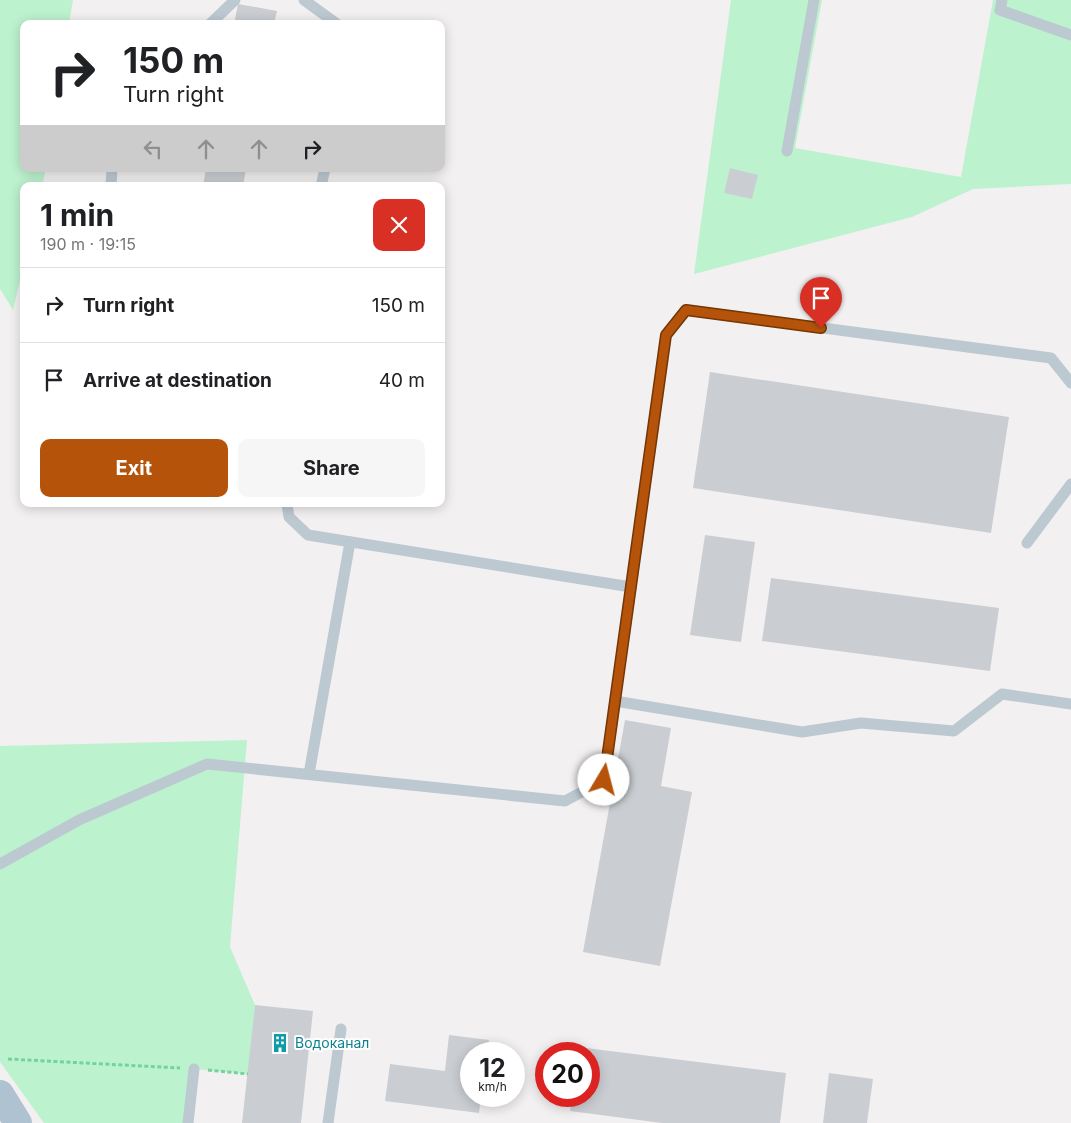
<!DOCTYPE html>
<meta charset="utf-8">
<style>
:root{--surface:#fff;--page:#f6f6f6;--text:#202124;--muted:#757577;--line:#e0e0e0;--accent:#b45309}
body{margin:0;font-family:Inter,sans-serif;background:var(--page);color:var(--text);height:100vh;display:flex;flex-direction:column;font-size:19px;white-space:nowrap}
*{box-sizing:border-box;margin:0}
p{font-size:16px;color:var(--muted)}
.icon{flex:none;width:28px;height:28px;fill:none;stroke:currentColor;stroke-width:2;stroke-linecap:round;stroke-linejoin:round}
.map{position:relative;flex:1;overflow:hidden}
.details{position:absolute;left:20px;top:182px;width:425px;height:325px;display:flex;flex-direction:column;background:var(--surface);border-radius:10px;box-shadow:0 2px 12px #0003}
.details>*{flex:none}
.top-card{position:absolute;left:20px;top:20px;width:425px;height:152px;border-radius:10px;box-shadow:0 2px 12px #0003;background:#fff;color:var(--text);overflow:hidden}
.speed{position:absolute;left:460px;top:1042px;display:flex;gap:10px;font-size:25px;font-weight:700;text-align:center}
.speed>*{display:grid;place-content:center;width:65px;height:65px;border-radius:50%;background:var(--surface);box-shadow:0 2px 12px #0003;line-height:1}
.speed small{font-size:12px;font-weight:400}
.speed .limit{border:8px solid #d22;background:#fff;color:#111}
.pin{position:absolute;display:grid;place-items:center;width:42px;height:42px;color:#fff;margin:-51px -21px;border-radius:50% 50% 50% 0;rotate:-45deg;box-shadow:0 0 5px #0007}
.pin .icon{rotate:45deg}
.me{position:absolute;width:55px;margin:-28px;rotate:8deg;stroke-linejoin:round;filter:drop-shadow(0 0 4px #0008)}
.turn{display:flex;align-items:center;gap:18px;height:105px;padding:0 20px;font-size:22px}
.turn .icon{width:65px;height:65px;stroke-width:2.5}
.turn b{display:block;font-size:35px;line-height:42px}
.lanes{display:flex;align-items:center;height:48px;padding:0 20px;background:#0003;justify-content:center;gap:25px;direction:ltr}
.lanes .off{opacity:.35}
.round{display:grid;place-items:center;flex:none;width:52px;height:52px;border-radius:10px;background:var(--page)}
.headline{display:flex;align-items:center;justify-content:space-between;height:85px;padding:0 20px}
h1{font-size:30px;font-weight:700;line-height:38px}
.action{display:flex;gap:10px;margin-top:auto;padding:10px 20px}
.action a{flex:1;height:58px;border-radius:10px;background:var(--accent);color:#fff;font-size:20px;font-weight:700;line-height:58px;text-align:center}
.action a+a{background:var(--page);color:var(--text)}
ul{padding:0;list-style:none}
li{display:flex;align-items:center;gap:15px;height:75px;padding:0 20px;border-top:1px solid var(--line)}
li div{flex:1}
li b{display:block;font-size:19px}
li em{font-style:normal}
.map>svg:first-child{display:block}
.green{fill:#bdf2cf}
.building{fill:#caced3}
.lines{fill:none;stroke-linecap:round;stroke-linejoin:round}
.path{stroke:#72d39e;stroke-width:3;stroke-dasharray:4 2.5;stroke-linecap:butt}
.service{stroke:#bdc9d1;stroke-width:11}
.primary{stroke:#afc2d1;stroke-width:28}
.route-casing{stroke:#753606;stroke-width:12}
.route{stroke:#b45309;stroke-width:9}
.labels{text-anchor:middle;stroke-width:4;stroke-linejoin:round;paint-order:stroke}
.culture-label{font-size:14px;fill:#0d838f;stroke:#fff;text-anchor:start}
</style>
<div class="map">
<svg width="1071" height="1123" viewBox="0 0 1071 1123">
<rect width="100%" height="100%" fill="#f3f0f1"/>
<g class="green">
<polygon points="0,0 73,0 69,24 24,24 24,169 46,169 42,186 24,186 24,264 13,310 0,289"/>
<polygon points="731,0 822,0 795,148 961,177 993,0 1071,0 1071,184 973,189 912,217 694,274"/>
<polygon points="247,740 230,947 255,1005 248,1074 194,1069 188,1123 44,1123 0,1062 0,746"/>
</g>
<g class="building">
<polygon points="238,4 277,11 274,24 234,24"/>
<polygon points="730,168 758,175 752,199 724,193"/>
<polygon points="206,169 246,169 243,186 203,186"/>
<polygon points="710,372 1009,417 991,533 693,488"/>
<polygon points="705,535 755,542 741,642 690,635"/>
<polygon points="771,578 999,608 990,671 762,641"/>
<polygon points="625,720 671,728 661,786 692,792 660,966 583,952"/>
<polygon points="255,1005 313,1011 301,1123 242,1123"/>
<polygon points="449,1035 489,1040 487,1054 471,1054 471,1096 481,1096 479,1113 385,1101 390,1064 445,1071"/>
<polygon points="578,1047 786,1073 780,1123 662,1123 570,1111 572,1096 589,1096 589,1054 577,1054"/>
<polygon points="829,1073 873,1079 867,1123 823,1123"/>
</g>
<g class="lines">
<g class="path">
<polyline points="8,1059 180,1068"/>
<polyline points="208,1070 248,1074"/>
</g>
<g class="service">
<polyline points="304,0 337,24"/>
<polyline points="1002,0 1000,10 1071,35"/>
<polyline points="210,24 235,0"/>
<polyline points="787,151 814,0"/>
<polyline points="111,186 112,169"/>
<polyline points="321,186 325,169"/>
<polyline points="1027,543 1071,484"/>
<polyline points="631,587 666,335 686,310 1051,358 1071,383"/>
<polyline points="615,701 802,732 861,723 954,731 1002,694 1071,704"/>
<polyline points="309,774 350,542"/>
<polyline points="0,864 79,820 207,764 565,801 604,780 631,587 308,535 289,517 287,504"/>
<polyline points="188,1123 194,1069"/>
<polyline points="328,1123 341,1029"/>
</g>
<polyline class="primary" points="0,1094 18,1123"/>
</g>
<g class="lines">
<g class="route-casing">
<polyline id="route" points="604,780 666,335 686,310 821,328"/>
</g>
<use href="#route" class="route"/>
</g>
<defs>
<g id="building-bare" transform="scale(1.5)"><path d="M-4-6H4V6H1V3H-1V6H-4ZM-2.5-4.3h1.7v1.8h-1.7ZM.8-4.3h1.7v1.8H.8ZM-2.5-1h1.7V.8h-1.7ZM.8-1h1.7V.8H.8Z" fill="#0f9aa8" stroke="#fff" stroke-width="2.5" paint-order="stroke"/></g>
</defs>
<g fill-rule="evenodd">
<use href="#building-bare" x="280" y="1043"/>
</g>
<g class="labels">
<g class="culture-label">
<text x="295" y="1048">Водоканал</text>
</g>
</g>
</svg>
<div class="speed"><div>12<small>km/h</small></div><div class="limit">20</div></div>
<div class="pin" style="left:821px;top:328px;background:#d93025"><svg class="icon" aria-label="arrive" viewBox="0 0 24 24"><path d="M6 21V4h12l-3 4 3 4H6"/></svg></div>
<svg class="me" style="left:604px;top:780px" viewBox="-20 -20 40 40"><circle r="19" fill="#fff"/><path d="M0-13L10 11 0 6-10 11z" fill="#b45309"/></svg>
<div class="top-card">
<div class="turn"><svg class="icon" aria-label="right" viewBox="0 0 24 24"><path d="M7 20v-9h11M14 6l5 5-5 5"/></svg><div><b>150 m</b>Turn right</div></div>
<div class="lanes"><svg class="icon off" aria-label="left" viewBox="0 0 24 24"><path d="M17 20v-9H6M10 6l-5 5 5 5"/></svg><svg class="icon off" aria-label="ahead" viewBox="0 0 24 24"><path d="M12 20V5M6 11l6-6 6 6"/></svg><svg class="icon off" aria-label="ahead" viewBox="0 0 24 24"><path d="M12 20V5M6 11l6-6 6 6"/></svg><svg class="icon" aria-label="right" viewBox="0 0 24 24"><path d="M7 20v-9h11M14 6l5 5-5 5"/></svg></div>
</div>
<section class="details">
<div class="headline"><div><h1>1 min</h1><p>190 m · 19:15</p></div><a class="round" style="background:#d93025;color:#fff"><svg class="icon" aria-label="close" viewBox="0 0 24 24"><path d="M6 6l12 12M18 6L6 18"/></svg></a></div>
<ul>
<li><svg class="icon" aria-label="right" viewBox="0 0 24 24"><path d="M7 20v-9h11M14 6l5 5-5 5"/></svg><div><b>Turn right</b></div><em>150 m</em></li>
<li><svg class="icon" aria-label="arrive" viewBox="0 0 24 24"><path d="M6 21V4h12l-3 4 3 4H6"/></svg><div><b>Arrive at destination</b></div><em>40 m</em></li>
</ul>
<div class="action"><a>Exit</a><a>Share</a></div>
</section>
</div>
